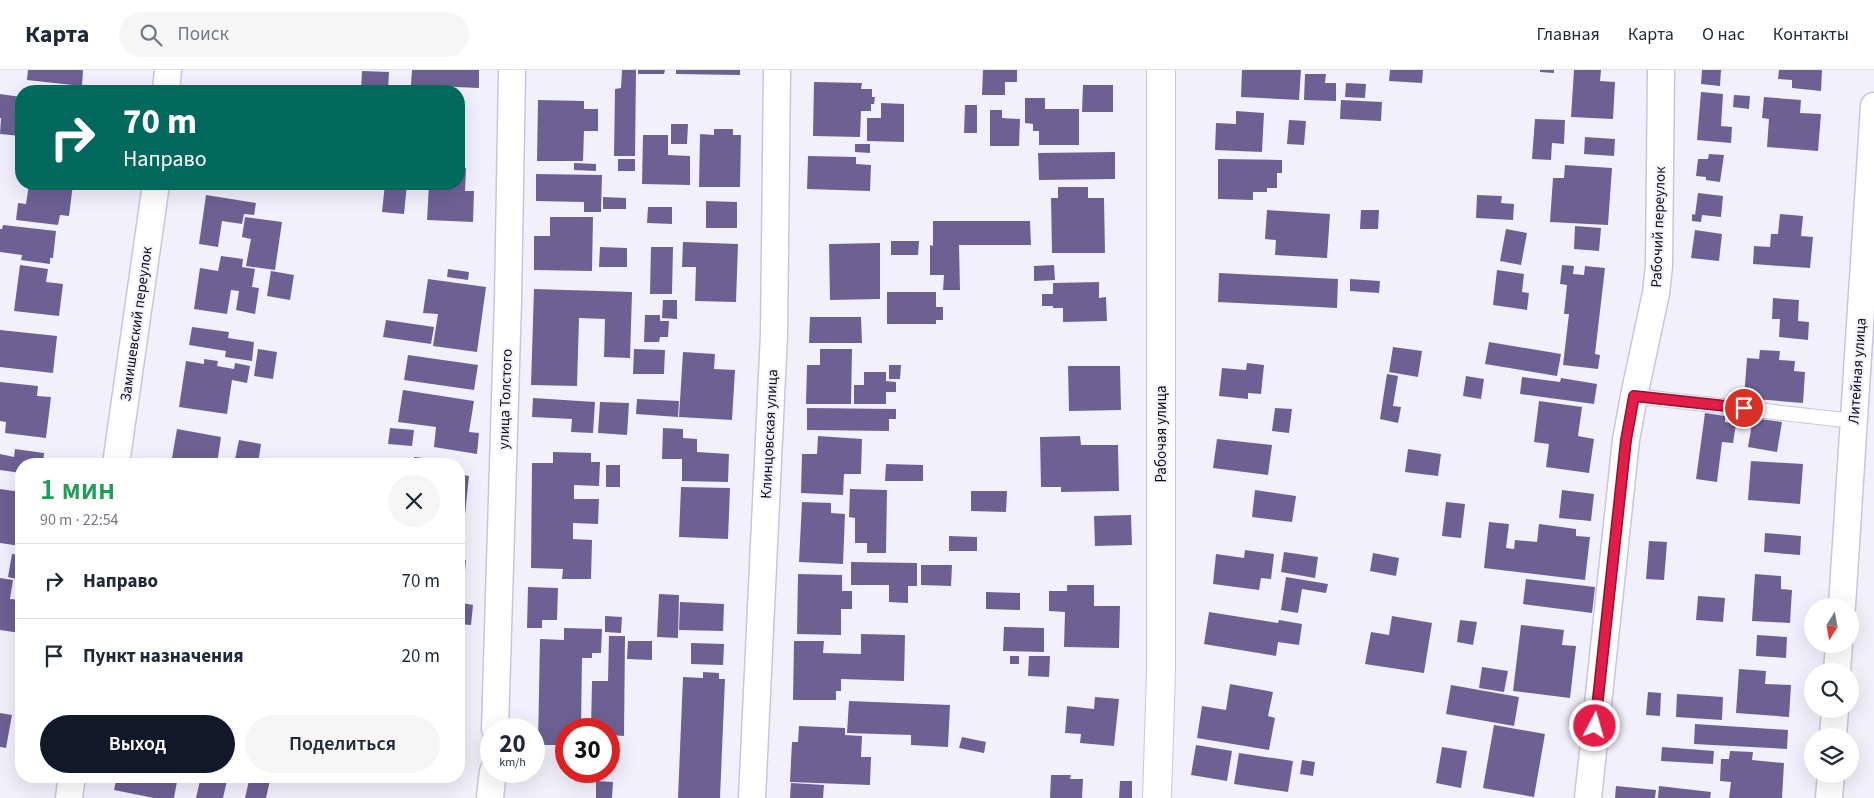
<!DOCTYPE html>
<html lang="ru">
<meta charset="utf-8">
<style>
:root{--surface:#fff;--page:#f6f6f7;--text:#1f2937;--muted:#747a83;--line:#e0e1e3;--accent:#111827}
body{margin:0;font-family:"Source Sans 3",sans-serif;background:var(--page);color:var(--text);height:100vh;display:flex;flex-direction:column;font-size:19px;white-space:nowrap}
*{box-sizing:border-box;margin:0}
p{font-size:16px;color:var(--muted)}
.icon{flex:none;width:28px;height:28px;fill:none;stroke:currentColor;stroke-width:2;stroke-linecap:round;stroke-linejoin:round}
.map{position:relative;flex:1;overflow:hidden}
.sheet{position:absolute;left:15px;top:388px;width:450px;height:325px;display:flex;flex-direction:column;background:var(--surface);border-radius:20px;box-shadow:0 5px 20px #0002}
.sheet>*{flex:none}
.hud{position:absolute;left:15px;top:15px;width:450px;height:105px;border-radius:20px;box-shadow:0 5px 20px #0002;background:#00695c;color:#fff;overflow:hidden}
.needle{width:32px;rotate:191deg}
.tools{position:absolute;left:1804px;top:528px;display:grid;gap:10px}
.tools a{display:grid;place-items:center;width:55px;height:55px;border-radius:50%;background:var(--surface);box-shadow:0 5px 20px #0002;font-size:25px}
.speed{position:absolute;left:480px;top:648px;display:flex;gap:10px;font-size:25px;font-weight:700;text-align:center}
.speed>*{display:grid;place-content:center;width:65px;height:65px;border-radius:50%;background:var(--surface);box-shadow:0 5px 20px #0002;line-height:1}
.speed small{font-size:12px;font-weight:400}
.speed .limit{border:8px solid #d22;background:#fff;color:#111}
.pin{position:absolute;display:grid;place-items:center;width:42px;height:42px;color:#fff;margin:-21px;border:2px solid #fff;border-radius:50%;box-shadow:0 1px 5px #0007}
.me{position:absolute;width:55px;margin:-28px;rotate:6deg;stroke-linejoin:round;filter:drop-shadow(0 0 4px #0008)}
.turn{display:flex;align-items:center;gap:18px;height:105px;padding:0 25px;font-size:22px}
.turn .icon{width:65px;height:65px;stroke-width:2.5}
.turn b{display:block;font-size:35px;line-height:42px}
.round{display:grid;place-items:center;flex:none;width:52px;height:52px;border-radius:26px;background:var(--page)}
.summary{display:flex;align-items:center;justify-content:space-between;height:85px;padding:0 25px}
h1{font-size:30px;font-weight:600;line-height:38px;color:#1e9e55}
.cta{display:flex;gap:10px;margin-top:auto;padding:10px 25px}
.cta a{flex:1;height:58px;border-radius:30px;background:var(--accent);color:#fff;font-size:20px;font-weight:600;line-height:58px;text-align:center}
.cta a+a{background:var(--page);color:var(--text)}
ul{padding:0;list-style:none}
li{display:flex;align-items:center;gap:15px;height:75px;padding:0 25px;border-top:1px solid var(--line)}
li div{flex:1}
li b{display:block;font-size:19px}
li em{font-style:normal}
header{display:flex;align-items:center;gap:30px;box-sizing:border-box;height:70px;padding:0 25px;background:var(--surface);border-bottom:1px solid var(--line)}
header strong{font-size:24px}
nav{display:flex;gap:28px;margin-inline-start:auto;font-size:18px}
.search{width:350px;height:45px;background:var(--page);display:flex;align-items:center;gap:12px;box-sizing:border-box;padding:0 18px;border-radius:28px;color:var(--muted);font-size:19px}
.map>svg:first-child{display:block}
.building{fill:#6d6194}
.lines{fill:none;stroke-linecap:round;stroke-linejoin:round}
.service-casing{stroke:#c9c6da;stroke-width:16}
.minor-casing{stroke:#c9c6da;stroke-width:29}
.tertiary-casing{stroke:#c9c6da;stroke-width:30}
.service{stroke:#fff;stroke-width:14}
.minor{stroke:#fff;stroke-width:26}
.tertiary{stroke:#fff;stroke-width:28}
.route-casing{stroke:#92132f;stroke-width:12}
.route{stroke:#e11d48;stroke-width:9}
.labels{text-anchor:middle;stroke-width:4;stroke-linejoin:round;paint-order:stroke}
.street-label{font-size:15px;fill:#0f0e15;stroke:#f3f0fd}
</style>
<header>
<strong>Карта</strong>
<div class="search"><svg class="icon" aria-label="search" viewBox="0 0 24 24"><circle cx="10" cy="10" r="6"/><path d="M15 15l6 6"/></svg>Поиск</div>
<nav><a>Главная</a><a>Карта</a><a>О нас</a><a>Контакты</a></nav>
</header>
<div class="map">
<svg width="1874" height="728" viewBox="0 0 1874 728">
<rect width="100%" height="100%" fill="#f3f0fd"/>
<g class="building">
<polygon points="28,0 83,0 82,16 27,10"/>
<polygon points="412,0 479,0 479,18 411,15"/>
<polygon points="622,0 636,0 635,86 614,86 615,19 621,18"/>
<polygon points="638,0 665,0 664,4 638,4"/>
<polygon points="676,0 740,0 740,5 676,4"/>
<polygon points="983,0 1017,0 1017,12 1005,12 1005,25 982,25"/>
<polygon points="1242,0 1301,0 1299,30 1241,27"/>
<polygon points="1390,0 1423,0 1422,13 1389,11"/>
<polygon points="1540,0 1554,0 1554,3 1540,2"/>
<polygon points="1574,0 1601,0 1600,11 1615,12 1613,49 1571,47"/>
<polygon points="1702,0 1721,0 1720,16 1701,14"/>
<polygon points="1779,0 1822,0 1821,21 1792,18 1792,10 1778,9"/>
<polygon points="362,1 389,2 388,21 361,20"/>
<polygon points="1305,4 1326,4 1325,13 1336,13 1336,31 1304,30"/>
<polygon points="814,12 862,13 861,19 872,19 872,27 875,27 874,34 871,34 871,41 861,41 860,67 813,66"/>
<polygon points="1346,13 1366,14 1365,28 1345,27"/>
<polygon points="1083,15 1113,15 1113,42 1082,42"/>
<polygon points="1701,22 1723,24 1721,56 1732,57 1731,73 1697,70"/>
<polygon points="0,24 21,27 21,66 0,64 1,48 0,48"/>
<polygon points="1734,25 1750,26 1749,39 1733,37"/>
<polygon points="1764,27 1801,30 1800,43 1821,44 1818,81 1767,77 1769,49 1762,48"/>
<polygon points="1025,28 1045,28 1045,39 1079,39 1079,75 1039,75 1039,61 1033,61 1033,54 1025,53"/>
<polygon points="538,30 584,31 584,39 598,39 598,61 584,61 583,91 537,91"/>
<polygon points="1341,30 1382,32 1381,51 1340,49"/>
<polygon points="881,33 904,34 904,72 867,71 867,48 881,48"/>
<polygon points="965,35 977,35 977,63 964,63"/>
<polygon points="990,40 1002,40 1002,48 1020,49 1019,76 990,76"/>
<polygon points="1236,41 1264,43 1262,82 1215,80 1216,53 1236,54"/>
<polygon points="1535,49 1565,50 1564,74 1552,73 1551,90 1532,89"/>
<polygon points="1289,50 1306,51 1304,75 1287,74"/>
<polygon points="671,54 688,54 687,74 671,74"/>
<polygon points="714,59 733,59 733,65 741,65 740,117 699,117 700,64 714,65"/>
<polygon points="643,65 668,65 668,85 690,86 690,115 642,114"/>
<polygon points="1585,67 1615,69 1614,86 1584,84"/>
<polygon points="855,74 870,74 870,83 855,82"/>
<polygon points="1115,82 1115,109 1039,110 1038,83"/>
<polygon points="1709,84 1724,85 1720,112 1706,110 1706,107 1696,106 1698,89 1708,89"/>
<polygon points="808,86 856,87 856,94 871,95 870,121 807,119"/>
<rect x="618" y="89" width="17" height="12"/>
<polygon points="1218,89 1282,90 1282,103 1277,103 1277,118 1267,118 1267,122 1253,122 1253,130 1218,129"/>
<polygon points="574,93 596,94 596,101 574,100"/>
<polygon points="1565,95 1612,98 1608,155 1550,152 1553,108 1564,108"/>
<polygon points="459,97 466,98 465,121 474,121 473,152 427,150 429,114 459,114"/>
<polygon points="536,104 602,105 601,142 584,142 584,132 536,131"/>
<polygon points="29,114 73,114 69,146 60,145 58,155 16,150 18,133 26,134"/>
<polygon points="248,114 270,114 269,118"/>
<polygon points="385,114 407,114 404,144 382,142"/>
<polygon points="1058,117 1088,117 1088,128 1104,128 1105,183 1052,183 1051,128 1058,128"/>
<polygon points="1698,123 1723,126 1721,147 1702,145 1701,152 1692,151 1692,144 1695,145"/>
<polygon points="206,125 256,133 254,145 244,144 242,154 222,151 218,177 199,174"/>
<polygon points="1477,125 1502,126 1501,133 1514,134 1513,150 1476,148"/>
<polygon points="603,127 626,128 626,139 603,139"/>
<polygon points="706,131 737,132 737,158 706,158"/>
<polygon points="648,137 672,137 672,154 647,153"/>
<polygon points="1267,140 1330,144 1327,188 1275,185 1276,170 1265,169"/>
<polygon points="1361,140 1379,140 1378,159 1360,159"/>
<polygon points="1780,144 1803,146 1801,166 1813,167 1810,198 1753,194 1754,176 1770,177 1771,164 1778,164"/>
<polygon points="245,147 282,152 275,200 246,196 251,169 242,167"/>
<polygon points="550,147 593,147 592,201 534,200 534,166 550,166"/>
<polygon points="933,151 1030,151 1031,175 959,175 960,220 943,220 944,205 930,205 930,175 933,176"/>
<polygon points="3,155 56,161 53,188 50,188 50,194 21,190 22,185 0,182 0,159 2,159"/>
<polygon points="1575,156 1601,158 1599,181 1574,179"/>
<polygon points="1506,159 1527,163 1521,195 1500,191"/>
<polygon points="1695,160 1722,164 1719,191 1691,188"/>
<polygon points="891,171 919,171 918,185 891,185"/>
<polygon points="683,172 738,174 736,232 695,231 696,197 682,197"/>
<polygon points="880,173 880,229 830,230 829,174"/>
<polygon points="600,177 627,178 627,197 599,197"/>
<polygon points="651,177 673,177 672,224 650,224"/>
<polygon points="221,186 243,189 242,197 255,199 252,217 259,218 255,244 236,240 239,221 231,220 227,244 194,239 200,198 218,201"/>
<polygon points="20,195 48,199 46,212 63,214 59,246 14,241"/>
<polygon points="1054,195 1055,210 1034,211 1034,196"/>
<polygon points="1562,195 1574,196 1573,204 1584,205 1585,196 1605,198 1595,284 1600,285 1598,299 1563,295 1569,244 1564,244 1567,215 1560,214"/>
<polygon points="448,199 469,202 468,210 447,207"/>
<polygon points="1497,200 1524,204 1522,222 1529,223 1527,240 1493,235"/>
<polygon points="271,201 294,205 290,230 267,226"/>
<polygon points="1219,203 1338,209 1337,238 1218,232"/>
<polygon points="428,209 486,217 477,282 433,276 438,244 423,243"/>
<polygon points="1350,209 1380,211 1379,223 1350,221"/>
<polygon points="1099,212 1099,228 1106,227 1107,251 1063,252 1063,238 1053,238 1053,236 1042,236 1042,224 1053,224 1053,213"/>
<polygon points="534,219 632,222 630,288 604,287 605,249 579,248 577,316 531,315"/>
<polygon points="887,222 936,222 936,237 943,237 943,250 936,250 936,254 887,254"/>
<polygon points="1773,228 1799,230 1798,251 1809,252 1808,270 1779,267 1780,249 1772,249"/>
<polygon points="663,230 677,230 677,249 662,248"/>
<polygon points="645,245 660,245 660,251 669,251 668,267 660,267 659,272 644,272"/>
<polygon points="810,247 861,247 862,273 809,273"/>
<polygon points="386,250 434,257 431,274 383,267"/>
<polygon points="192,257 229,262 228,268 254,272 252,291 225,287 226,281 189,275"/>
<polygon points="0,260 57,266 53,303 0,297"/>
<polygon points="1489,272 1561,284 1557,306 1485,294"/>
<polygon points="1393,277 1422,281 1418,307 1389,302"/>
<polygon points="258,279 277,282 273,309 254,306"/>
<polygon points="634,279 665,280 664,304 633,304"/>
<polygon points="820,279 852,279 851,334 806,334 807,295 820,295"/>
<polygon points="1760,280 1780,281 1779,290 1795,291 1794,301 1805,302 1803,333 1744,328 1747,288 1759,289"/>
<polygon points="683,282 715,284 714,299 735,300 732,350 679,347"/>
<polygon points="408,285 478,295 474,320 404,310"/>
<polygon points="204,289 218,291 217,296 234,299 235,293 250,296 247,313 232,310 227,344 179,337 186,291 204,294"/>
<polygon points="1247,293 1264,295 1261,324 1248,323 1248,329 1219,326 1222,298 1246,300"/>
<polygon points="889,295 901,295 900,309 889,309"/>
<polygon points="1068,296 1120,296 1121,340 1069,341"/>
<polygon points="864,302 886,302 886,311 896,312 896,322 886,322 886,334 854,334 854,315 864,315"/>
<polygon points="1387,304 1398,306 1393,336 1401,337 1398,353 1380,349"/>
<polygon points="1466,306 1484,309 1481,329 1463,326"/>
<polygon points="1522,307 1560,312 1561,308 1597,314 1594,334 1520,324"/>
<polygon points="0,312 38,316 37,326 51,327 46,368 5,363 6,352 0,351"/>
<polygon points="403,320 474,331 469,362 479,363 477,384 434,377 436,357 398,352"/>
<polygon points="533,328 595,332 593,363 571,362 572,349 532,347"/>
<polygon points="637,329 679,331 678,347 636,344"/>
<polygon points="1539,331 1582,337 1578,366 1594,369 1589,403 1546,397 1549,374 1534,372"/>
<polygon points="600,332 629,333 627,365 598,363"/>
<polygon points="807,338 896,339 896,349 889,349 889,361 807,360"/>
<polygon points="1275,338 1292,339 1289,363 1272,361"/>
<polygon points="1705,343 1725,346 1725,352 1736,354 1733,373 1722,372 1717,412 1696,409"/>
<polygon points="1753,348 1782,352 1777,382 1748,377"/>
<polygon points="390,358 414,360 412,376 388,374"/>
<polygon points="663,358 683,359 683,368 697,369 697,382 729,384 728,412 682,411 682,389 662,389"/>
<polygon points="177,359 221,367 217,394 171,394"/>
<polygon points="818,366 862,369 861,404 844,404 843,425 801,423 802,384 817,384"/>
<polygon points="1080,366 1081,375 1118,375 1119,421 1061,422 1061,417 1041,417 1040,367"/>
<polygon points="1217,369 1272,375 1268,405 1213,398"/>
<polygon points="239,370 261,374 258,394 234,394"/>
<polygon points="15,379 44,383 43,394 21,394 21,403 0,400 0,384 14,387"/>
<polygon points="1408,379 1441,384 1438,406 1405,402"/>
<polygon points="553,382 591,383 591,392 600,392 599,416 574,415 574,429 599,429 598,454 573,453 573,469 592,470 591,509 562,509 563,499 531,498 532,393 553,393"/>
<polygon points="414,387 450,391 450,394 413,394"/>
<polygon points="1751,391 1803,394 1800,434 1748,430"/>
<polygon points="886,394 923,395 923,411 885,411"/>
<rect x="606" y="395" width="14" height="22"/>
<polygon points="459,404 469,406 465,445 459,445"/>
<polygon points="681,417 730,418 728,469 679,467"/>
<polygon points="0,419 21,422 21,476 0,473"/>
<polygon points="850,419 887,420 886,483 867,483 867,473 855,473 855,448 849,447"/>
<polygon points="1255,420 1296,426 1292,452 1252,447"/>
<polygon points="1562,420 1594,424 1591,451 1559,448"/>
<polygon points="971,421 1007,421 1006,442 971,441"/>
<polygon points="802,432 831,433 831,443 845,444 843,494 799,492"/>
<polygon points="1446,432 1465,434 1461,468 1442,466"/>
<polygon points="1131,445 1132,475 1095,476 1094,446"/>
<polygon points="1489,452 1509,454 1506,478 1514,479 1515,470 1537,472 1539,454 1576,459 1576,466 1590,467 1585,510 1484,498"/>
<polygon points="1765,463 1801,466 1800,485 1764,482"/>
<polygon points="949,466 977,467 977,481 949,481"/>
<polygon points="1649,471 1667,472 1664,510 1646,509"/>
<polygon points="1245,480 1274,484 1271,509 1261,508 1259,520 1213,514 1216,484 1244,488"/>
<polygon points="1284,482 1318,487 1315,508 1281,502"/>
<polygon points="1373,483 1399,488 1396,506 1370,501"/>
<polygon points="12,484 21,485 21,510 8,507"/>
<polygon points="459,489 466,490 462,533 473,535 471,555 459,554"/>
<polygon points="851,492 917,493 917,516 908,516 908,533 889,532 889,515 851,515"/>
<polygon points="921,495 952,495 951,516 921,515"/>
<polygon points="798,504 842,505 842,521 852,521 852,539 841,539 841,565 797,564"/>
<polygon points="1755,504 1781,506 1781,519 1792,520 1790,553 1752,551"/>
<polygon points="1286,507 1328,514 1326,523 1302,519 1298,543 1281,540"/>
<polygon points="0,508 13,510 10,529 21,530 20,563 0,560"/>
<polygon points="1526,509 1595,517 1592,543 1523,534"/>
<polygon points="1067,515 1094,515 1094,536 1120,536 1119,578 1064,577 1065,542 1049,541 1049,521 1067,521"/>
<polygon points="528,517 558,518 557,550 542,550 542,558 527,558"/>
<polygon points="986,522 1020,523 1020,540 986,539"/>
<polygon points="659,524 679,525 678,568 657,567"/>
<polygon points="1698,526 1725,528 1723,552 1696,550"/>
<polygon points="680,532 724,534 723,561 679,560"/>
<polygon points="1209,542 1278,553 1279,550 1302,554 1299,575 1278,572 1276,586 1204,574"/>
<polygon points="605,546 622,547 621,563 605,562"/>
<polygon points="1392,546 1432,553 1424,603 1365,594 1371,562 1389,565"/>
<polygon points="1460,550 1477,552 1473,575 1457,572"/>
<polygon points="1521,555 1564,560 1562,575 1576,576 1570,628 1513,621"/>
<polygon points="1004,557 1044,558 1044,582 1003,581"/>
<polygon points="564,558 602,559 601,583 592,583 592,588 582,588 581,659 566,659 566,675 538,675 540,569 564,570"/>
<polygon points="861,564 905,565 904,611 841,609 841,621 836,621 836,630 793,630 794,571 824,571 823,583 861,584"/>
<polygon points="1757,565 1787,567 1786,588 1756,586"/>
<polygon points="609,566 625,566 624,666 609,665 609,659 591,659 592,611 608,611"/>
<polygon points="628,571 652,571 652,590 627,589"/>
<polygon points="691,573 724,574 723,595 691,594"/>
<rect x="1010" y="586" width="9" height="8"/>
<polygon points="1029,586 1050,586 1049,607 1028,606"/>
<polygon points="459,597 465,598 460,623 459,623"/>
<polygon points="1482,597 1508,601 1504,622 1479,618"/>
<polygon points="1739,599 1766,601 1765,614 1791,615 1789,647 1736,643"/>
<polygon points="703,602 719,603 719,609 725,609 720,728 678,728 683,607 703,608"/>
<polygon points="1230,614 1273,622 1268,646 1275,648 1269,680 1197,668 1202,636 1226,640"/>
<polygon points="1451,615 1519,627 1514,656 1446,644"/>
<polygon points="1648,622 1661,623 1660,646 1646,645"/>
<polygon points="1677,624 1723,627 1722,650 1676,647"/>
<polygon points="1095,627 1119,629 1114,676 1080,673 1081,664 1065,663 1067,636 1094,639"/>
<polygon points="849,631 950,635 948,677 911,675 911,665 847,663"/>
<polygon points="0,643 12,645 6,678 0,677"/>
<polygon points="1695,654 1788,660 1787,679 1694,674"/>
<polygon points="1494,655 1545,664 1534,727 1483,718"/>
<polygon points="799,656 845,658 845,665 862,666 861,687 871,687 870,715 790,712 792,672 798,672"/>
<polygon points="962,667 986,672 984,683 959,678"/>
<polygon points="1196,675 1232,681 1227,711 1191,705"/>
<polygon points="1442,677 1467,681 1461,718 1436,713"/>
<polygon points="1662,677 1714,681 1713,694 1661,691"/>
<polygon points="1730,681 1753,682 1752,690 1784,693 1782,728 1729,728 1731,712 1720,711 1721,689 1729,689"/>
<polygon points="1239,683 1293,691 1288,722 1234,714"/>
<polygon points="1302,690 1315,692 1313,706 1300,704"/>
<polygon points="1051,705 1071,705 1070,709 1083,709 1082,728 1050,728"/>
<polygon points="117,706 178,706 174,728 154,728 114,720"/>
<polygon points="201,706 228,706 223,728 196,728"/>
<polygon points="250,706 271,706 266,728 245,728"/>
<polygon points="425,706 447,706 445,712"/>
<polygon points="596,711 613,712 612,728 596,728"/>
<polygon points="1120,711 1132,711 1132,728 1119,728"/>
<polygon points="791,713 824,715 823,728 790,728"/>
<polygon points="1616,716 1656,720 1655,728 1615,728"/>
<polygon points="1659,716 1711,722 1710,728 1658,728"/>
</g>
<g class="lines">
<g class="service-casing">
<polyline id="service" points="1634,326 1853,351"/>
</g>
<g class="minor-casing">
<g id="minor">
<polyline points="166,21 168,0"/>
<polyline points="116,394 156,114"/>
<polyline points="1842,536 1874,36"/>
<polyline points="1837,601 1839,574"/>
<polyline points="495,659 508,230 512,0"/>
<polyline points="1833,666 1835,639"/>
<polyline points="69,728 72,706"/>
<polyline points="490,728 493,701"/>
<polyline points="752,728 774,264 777,0"/>
<polyline points="1588,728 1626,370 1634,326 1656,223 1659,196 1661,0"/>
<polyline points="1829,728 1831,704"/>
</g>
</g>
<g class="tertiary-casing">
<polyline id="tertiary" points="1157,728 1161,602 1161,0"/>
</g>
<use href="#service" class="service"/>
<use href="#minor" class="minor"/>
<use href="#tertiary" class="tertiary"/>
</g>
<g class="lines">
<g class="route-casing">
<polyline id="route" points="1595,656 1626,370 1634,326 1744,338"/>
</g>
<use href="#route" class="route"/>
</g>
<g class="labels">
<g class="street-label">
<text transform="translate(1658 157) rotate(-88)" y="5">Рабочий переулок</text>
<text transform="translate(136 254) rotate(-82)" y="5">Замишевский переулок</text>
<text transform="translate(1857 301) rotate(-86)" y="5">Литейная улица</text>
<text transform="translate(505 329) rotate(-88)" y="5">улица Толстого</text>
<text transform="translate(769 364) rotate(-87)" y="5">Клинцовская улица</text>
<text transform="translate(1161 364) rotate(-90)" y="5">Рабочая улица</text>
</g>
</g>
</svg>
<div class="tools">
<a><svg class="needle" viewBox="-14 -14 28 28"><path d="M0-13l5 13h-10z" fill="#e53935"/><path d="M0 13l5-13h-10z" fill="#747a83"/></svg></a>
<a><svg class="icon" aria-label="search" viewBox="0 0 24 24"><circle cx="10" cy="10" r="6"/><path d="M15 15l6 6"/></svg></a>
<a><svg class="icon" aria-label="layers" viewBox="0 0 24 24"><path d="M12 4l9 5-9 5-9-5zM3 14l9 5 9-5"/></svg></a>
</div>
<div class="speed"><div>20<small>km/h</small></div><div class="limit">30</div></div>
<div class="pin" style="left:1744px;top:338px;background:#d93025"><svg class="icon" aria-label="arrive" viewBox="0 0 24 24"><path d="M6 21V4h12l-3 4 3 4H6"/></svg></div>
<svg class="me" style="left:1595px;top:656px" viewBox="-20 -20 40 40"><circle r="17" fill="#e11d48" stroke="#fff" stroke-width="3"/><path d="M0-11L8 9 0 5-8 9z" fill="#fff"/></svg>
<div class="hud">
<div class="turn"><svg class="icon" aria-label="right" viewBox="0 0 24 24"><path d="M7 20v-9h11M14 6l5 5-5 5"/></svg><div><b>70 m</b>Направо</div></div>
</div>
<section class="sheet">
<div class="summary"><div><h1>1 мин</h1><p>90 m · 22:54</p></div><a class="round"><svg class="icon" aria-label="close" viewBox="0 0 24 24"><path d="M6 6l12 12M18 6L6 18"/></svg></a></div>
<ul>
<li><svg class="icon" aria-label="right" viewBox="0 0 24 24"><path d="M7 20v-9h11M14 6l5 5-5 5"/></svg><div><b>Направо</b></div><em>70 m</em></li>
<li><svg class="icon" aria-label="arrive" viewBox="0 0 24 24"><path d="M6 21V4h12l-3 4 3 4H6"/></svg><div><b>Пункт назначения</b></div><em>20 m</em></li>
</ul>
<div class="cta"><a>Выход</a><a>Поделиться</a></div>
</section>
</div>
